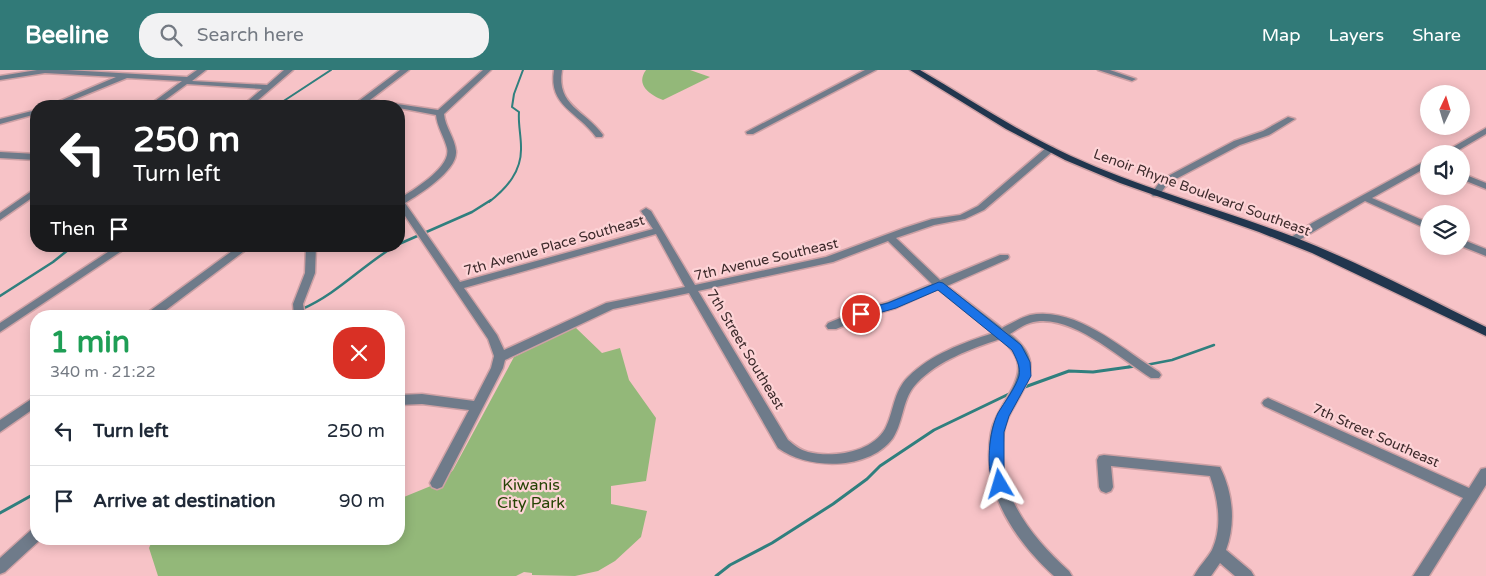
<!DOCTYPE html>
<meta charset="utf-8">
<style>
:root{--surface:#fff;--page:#f2f2f3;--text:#1f2937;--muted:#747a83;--line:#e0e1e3;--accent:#317a78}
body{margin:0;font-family:"Varela Round",sans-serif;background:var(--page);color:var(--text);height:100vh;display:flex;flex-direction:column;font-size:19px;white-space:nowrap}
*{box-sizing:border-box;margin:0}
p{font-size:16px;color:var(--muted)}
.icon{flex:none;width:28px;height:28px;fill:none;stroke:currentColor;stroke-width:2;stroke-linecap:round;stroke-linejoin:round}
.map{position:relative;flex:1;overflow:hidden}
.sheet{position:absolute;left:30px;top:240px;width:375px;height:235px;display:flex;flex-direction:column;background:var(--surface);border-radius:20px;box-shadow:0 2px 12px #0003}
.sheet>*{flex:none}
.guide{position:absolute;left:30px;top:30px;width:375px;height:152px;border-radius:20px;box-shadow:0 2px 12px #0003;background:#202124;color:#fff;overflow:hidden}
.needle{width:32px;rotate:4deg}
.buttons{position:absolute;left:1420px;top:15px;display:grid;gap:10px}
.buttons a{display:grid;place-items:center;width:50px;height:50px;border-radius:50%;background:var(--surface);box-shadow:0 2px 12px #0003;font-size:25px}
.pin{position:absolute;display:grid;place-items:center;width:42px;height:42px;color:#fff;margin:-21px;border:2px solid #fff;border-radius:50%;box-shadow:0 1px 5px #0007}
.me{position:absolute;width:55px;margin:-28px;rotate:353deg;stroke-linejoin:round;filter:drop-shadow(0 0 4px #0008)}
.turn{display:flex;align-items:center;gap:18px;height:105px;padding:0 20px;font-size:22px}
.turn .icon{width:65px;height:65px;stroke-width:2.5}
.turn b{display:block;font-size:35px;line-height:42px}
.then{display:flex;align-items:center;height:48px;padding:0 20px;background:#0003;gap:10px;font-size:19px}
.round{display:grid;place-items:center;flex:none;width:52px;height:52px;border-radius:20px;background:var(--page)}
.head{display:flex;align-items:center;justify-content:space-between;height:85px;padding:0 20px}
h1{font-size:30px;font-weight:700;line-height:38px;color:#1e9e55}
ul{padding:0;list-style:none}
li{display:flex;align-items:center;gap:15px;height:70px;padding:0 20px;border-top:1px solid var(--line)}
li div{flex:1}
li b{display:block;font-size:19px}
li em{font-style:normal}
header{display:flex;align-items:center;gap:30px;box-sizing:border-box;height:70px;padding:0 25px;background:var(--accent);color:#fff}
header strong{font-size:24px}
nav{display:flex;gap:28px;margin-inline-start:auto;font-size:18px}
.search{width:350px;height:45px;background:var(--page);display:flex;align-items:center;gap:12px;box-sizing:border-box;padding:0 18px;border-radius:20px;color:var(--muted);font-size:19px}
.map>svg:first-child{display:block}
.green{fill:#93b879}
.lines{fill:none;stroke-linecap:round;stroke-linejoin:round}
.stream-far2{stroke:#307f7e;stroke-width:2}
.stream-far1{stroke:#307f7e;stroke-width:2.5}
.stream{stroke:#307f7e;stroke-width:3}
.minor-casing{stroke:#cea1a5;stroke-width:3}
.major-casing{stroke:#cea1a5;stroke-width:3}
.minor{fill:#6f7b8a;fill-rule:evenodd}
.major{fill:#21364e;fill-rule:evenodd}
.route{fill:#1a73e8;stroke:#114b97}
.labels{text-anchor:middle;stroke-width:4.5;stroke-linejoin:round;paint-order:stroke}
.street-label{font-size:14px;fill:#3d2a2b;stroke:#fdd3d6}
.near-park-label{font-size:16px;fill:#254404;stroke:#fdd3d6}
</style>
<header>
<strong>Beeline</strong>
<div class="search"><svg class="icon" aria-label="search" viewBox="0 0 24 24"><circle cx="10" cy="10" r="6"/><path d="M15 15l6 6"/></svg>Search here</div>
<nav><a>Map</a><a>Layers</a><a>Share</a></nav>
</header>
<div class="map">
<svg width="1486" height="506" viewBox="0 0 1486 506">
<rect width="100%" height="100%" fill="#f7c3c7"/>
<g class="green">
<path d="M646,0h44l20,7 -47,23c-13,-5 -28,-15 -17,-30z"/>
<polygon points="575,257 602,283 620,278 629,310 656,348 646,411 611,416 611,434 647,441 641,467 615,491 598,501 575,506 532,505 532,503 524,502 516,506 158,506 149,478 153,469 399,469 399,429 443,411 453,400 514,287"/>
</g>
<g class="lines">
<g class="stream-far2">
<polyline points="276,36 331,0"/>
<path d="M489,132c18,-14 33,-31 32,-55 0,-12 -3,-23 -2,-35l-7,-5 2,-13 9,-24"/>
</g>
<g class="stream-far1">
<polyline points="399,174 472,142 491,130"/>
<polyline points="0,226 53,192 73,176"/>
<path d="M302,239c35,-15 61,-44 93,-63"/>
<polyline points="288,246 297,242"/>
<polyline points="1146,295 1172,290 1214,275"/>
<polyline points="1128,297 1136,296"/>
</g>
<g class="stream">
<polyline points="1022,318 1069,301 1093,302 1136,296"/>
<polyline points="0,443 36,423"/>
<polyline points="716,506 730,495 772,473 833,434 867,409 880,396 934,360 1011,323"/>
</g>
<g class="minor-casing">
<g id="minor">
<polygon points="37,0 67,0 187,7 197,0 206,0 192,11 267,15 284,0 293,0 251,36 242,36 262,19 187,14 157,36 148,36 182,11 127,8 58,36 48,36 116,7 45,3 0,10 0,6"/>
<path d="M400,0h9l-39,30 68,10 45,-40h8l-47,44c1,13 11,24 12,37 2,19 -36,43 -51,52l55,79 193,-53 -12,-18 5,-3 5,3 44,74 131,-28 78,-29 28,-9 28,-4 18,-9 69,-59h6v4l-69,59 -19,9 -31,6 -38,13 44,42 60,-25h8l1,2 -1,2 -61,27 55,42c10,-5 18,-10 28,-13 47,-9 93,35 129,57l2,3 -2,3h-8c-31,-19 -82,-67 -121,-55 -7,2 -14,7 -20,11 39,30 13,52 -2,84 -5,11 -6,25 -6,37 2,49 33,85 67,116l3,5h-18c-34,-31 -65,-73 -65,-121 0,-12 1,-26 7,-37 14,-30 40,-52 4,-79 -29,10 -61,21 -83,44 -15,15 -13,38 -24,55 -24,33 -85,32 -115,10l-89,-155 -76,16 -108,51 -2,8 -61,119 -5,2 -5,-2 -2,-4 39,-73 -47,-6 -23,1v-10l23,-1 52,7 17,-33 3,-12 -6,-17 -89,-132v-8c14,-9 53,-32 48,-51 -3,-12 -10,-21 -11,-33l-37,-7v-2l-35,-2 -3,2h-9zM656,164l29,53 -79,16 -102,47 -7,-15 -33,-47zM888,171l44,43 -44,18 -31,9 -29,12 -2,3 2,3h8l29,-12 31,-9 42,-19 55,44c-30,10 -62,21 -85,44 -15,15 -14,35 -23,52 -14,24 -53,29 -77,23 -8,-2 -14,-7 -20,-12l-90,-149 135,-29z"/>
<path d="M554,0h8c-6,36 23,40 41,65l-1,2h-6c-18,-25 -48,-31 -42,-67z"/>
<polygon points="865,0 876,0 753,64 747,64 746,62"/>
<polygon points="1098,0 1110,0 1136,9 1132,11"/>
<polygon points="36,40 36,44 0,54 0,49"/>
<polygon points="1288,47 1295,49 1269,65 1240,75 1174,110 1165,117 1159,126 1153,126 1151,124 1159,113 1168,106 1234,71 1263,61"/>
<polygon points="1486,58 1486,64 1452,84 1441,84"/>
<polygon points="0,82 36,84 36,90 0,88"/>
<polygon points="1429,89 1429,96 1372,128 1429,153 1429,160 1365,131 1296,172 1288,172 1287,170 1312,153"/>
<polygon points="1461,103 1486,113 1486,119 1461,109"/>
<polygon points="36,118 36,125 0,150 0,143"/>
<polygon points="1461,169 1486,179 1486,186 1461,176"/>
<polygon points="117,176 129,176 0,262 0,253"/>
<polygon points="239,176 251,176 158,246 146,246 147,243"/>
<polygon points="306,176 316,176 315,203 303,234 305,246 294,246 293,234 305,203"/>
<polygon points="36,326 36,337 0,362 0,350"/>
<polygon points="1268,328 1469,418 1481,399 1486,398 1486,415 1429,506 1413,506 1463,428 1264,336 1262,333 1264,330"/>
<path d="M1104,385l116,12c13,26 16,56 6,83l25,21 3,5h-19l-15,-13 -9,13h-17c5,-10 13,-17 18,-26 11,-24 6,-51 -2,-74l-99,-10 2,21 -2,4 -5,2 -5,-2 -2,-4 -2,-27 2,-4z"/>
<polygon points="36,458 36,469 41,469 5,502 0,504 0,488 31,460"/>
</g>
</g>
<g class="major-casing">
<path id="major" d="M910,0h10c50,29 98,62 151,86 72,33 149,53 223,81 66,26 129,59 192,90v9l-174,-83 -53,-21 -139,-49 -55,-23 -59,-31z"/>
</g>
<use href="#minor" class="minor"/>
<use href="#major" class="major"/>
</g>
<path class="route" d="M939,212l4,1 78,62 9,17 1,14 -22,40 -5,16v35l2,17 -2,4 -4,2 -5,-2c-10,-18 -6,-57 3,-75 6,-10 18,-26 21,-37 2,-9 -3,-18 -7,-26l-74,-60 -42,18 -35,10 -6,-4 2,-3 31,-8z"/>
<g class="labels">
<g class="street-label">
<text transform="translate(1202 122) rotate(20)" y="5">Lenoir Rhyne Boulevard Southeast</text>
<text transform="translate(554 175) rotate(-16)" y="5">7th Avenue Place Southeast</text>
<text transform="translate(766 189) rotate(-13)" y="5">7th Avenue Southeast</text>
<text transform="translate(746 279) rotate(59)" y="5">7th Street Southeast</text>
<text transform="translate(1376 365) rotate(24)" y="5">7th Street Southeast</text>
</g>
<g class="near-park-label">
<text x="531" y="420">Kiwanis<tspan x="531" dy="18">City Park</tspan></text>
</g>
</g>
</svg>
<div class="buttons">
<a><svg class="needle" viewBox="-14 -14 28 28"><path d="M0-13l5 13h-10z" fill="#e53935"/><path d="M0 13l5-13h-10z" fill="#747a83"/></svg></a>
<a><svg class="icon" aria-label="sound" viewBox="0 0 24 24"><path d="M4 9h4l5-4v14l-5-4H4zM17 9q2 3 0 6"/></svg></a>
<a><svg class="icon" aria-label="layers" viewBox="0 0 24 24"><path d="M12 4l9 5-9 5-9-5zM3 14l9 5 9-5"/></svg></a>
</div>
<div class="pin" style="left:861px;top:244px;background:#d93025"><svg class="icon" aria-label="arrive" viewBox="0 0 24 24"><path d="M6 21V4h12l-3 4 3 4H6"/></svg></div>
<svg class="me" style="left:1000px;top:414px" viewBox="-20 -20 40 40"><path d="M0-17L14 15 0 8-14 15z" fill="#1a73e8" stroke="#fff" stroke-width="4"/></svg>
<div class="guide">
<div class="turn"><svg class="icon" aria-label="left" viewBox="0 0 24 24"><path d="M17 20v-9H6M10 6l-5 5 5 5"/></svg><div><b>250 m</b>Turn left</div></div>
<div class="then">Then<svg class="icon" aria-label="arrive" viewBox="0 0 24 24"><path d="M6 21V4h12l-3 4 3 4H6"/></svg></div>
</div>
<section class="sheet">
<div class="head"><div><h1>1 min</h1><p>340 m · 21:22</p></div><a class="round" style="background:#d93025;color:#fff"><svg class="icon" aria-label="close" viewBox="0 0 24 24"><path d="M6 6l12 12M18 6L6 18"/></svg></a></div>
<ul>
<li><svg class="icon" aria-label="left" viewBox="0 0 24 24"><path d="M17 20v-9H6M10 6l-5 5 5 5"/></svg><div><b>Turn left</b></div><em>250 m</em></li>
<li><svg class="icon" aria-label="arrive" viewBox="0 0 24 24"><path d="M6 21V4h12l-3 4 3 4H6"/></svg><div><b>Arrive at destination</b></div><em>90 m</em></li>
</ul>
</section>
</div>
